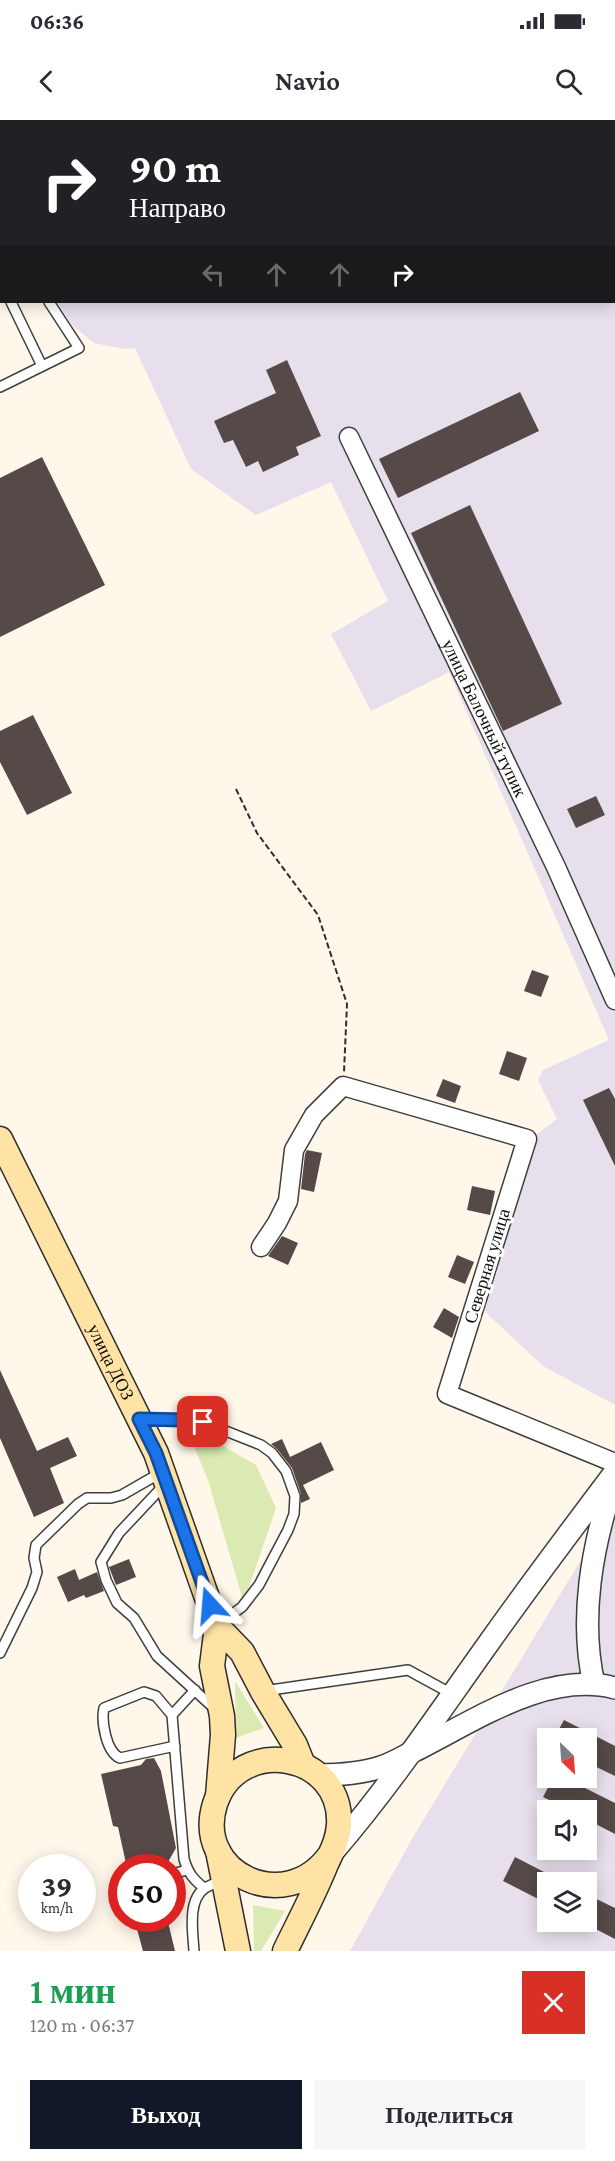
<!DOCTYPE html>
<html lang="ru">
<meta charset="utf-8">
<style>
:root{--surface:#fff;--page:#f7f7f7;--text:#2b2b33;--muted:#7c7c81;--accent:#111827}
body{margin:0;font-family:"Crimson Pro",serif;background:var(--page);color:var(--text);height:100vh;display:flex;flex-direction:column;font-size:22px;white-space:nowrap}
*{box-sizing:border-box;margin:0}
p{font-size:20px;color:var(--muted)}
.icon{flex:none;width:33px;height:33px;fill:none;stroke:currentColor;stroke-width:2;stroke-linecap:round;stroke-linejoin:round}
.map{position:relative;height:1831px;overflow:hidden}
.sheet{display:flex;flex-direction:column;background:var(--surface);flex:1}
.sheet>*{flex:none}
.guide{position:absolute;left:0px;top:0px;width:615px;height:183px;box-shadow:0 3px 15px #0003;background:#202124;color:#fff;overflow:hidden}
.needle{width:39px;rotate:155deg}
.tools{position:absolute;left:537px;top:1608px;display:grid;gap:12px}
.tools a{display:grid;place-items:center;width:60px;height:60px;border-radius:0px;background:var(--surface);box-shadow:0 3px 15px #0003;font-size:30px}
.speed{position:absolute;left:18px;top:1734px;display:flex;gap:12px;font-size:30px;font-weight:700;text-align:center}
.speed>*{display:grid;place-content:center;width:78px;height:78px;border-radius:50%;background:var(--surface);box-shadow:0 3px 15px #0003;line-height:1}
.speed small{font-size:15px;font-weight:400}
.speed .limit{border:9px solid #d22;background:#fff;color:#111}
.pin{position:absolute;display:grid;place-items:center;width:51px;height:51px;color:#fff;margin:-26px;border-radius:12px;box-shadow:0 3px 9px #0006}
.me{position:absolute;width:66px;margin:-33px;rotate:341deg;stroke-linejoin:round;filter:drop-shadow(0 0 4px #0008)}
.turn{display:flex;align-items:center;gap:21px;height:126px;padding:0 30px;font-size:27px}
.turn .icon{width:78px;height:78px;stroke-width:2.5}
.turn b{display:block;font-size:42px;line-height:51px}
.lanes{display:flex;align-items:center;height:57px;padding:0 30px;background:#0003;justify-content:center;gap:30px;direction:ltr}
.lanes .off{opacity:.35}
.round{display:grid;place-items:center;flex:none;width:63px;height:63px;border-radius:0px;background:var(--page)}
.overview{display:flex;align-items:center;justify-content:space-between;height:102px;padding:0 30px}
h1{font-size:36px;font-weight:600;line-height:45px;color:#1e9e55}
.button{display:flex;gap:12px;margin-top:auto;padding:12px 30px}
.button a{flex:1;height:69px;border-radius:0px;background:var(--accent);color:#fff;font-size:24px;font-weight:600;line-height:69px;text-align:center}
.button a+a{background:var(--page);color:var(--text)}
.status{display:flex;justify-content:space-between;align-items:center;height:42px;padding:0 30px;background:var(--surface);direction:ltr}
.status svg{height:16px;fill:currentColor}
header{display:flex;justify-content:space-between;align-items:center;height:78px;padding:0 30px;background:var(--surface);font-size:27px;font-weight:600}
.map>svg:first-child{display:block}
.industrial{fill:#e7dfeb;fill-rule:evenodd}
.green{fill:#dbeab3}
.building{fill:#554a48}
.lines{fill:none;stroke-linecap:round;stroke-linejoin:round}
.service-casing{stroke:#3f3f3f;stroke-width:12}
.minor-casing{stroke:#3f3f3f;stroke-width:21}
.tertiary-casing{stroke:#3f3f3f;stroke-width:24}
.secondary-casing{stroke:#2e2e2e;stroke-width:27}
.path{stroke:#2e2e2e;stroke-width:2;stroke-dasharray:6 3;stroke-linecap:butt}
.service{stroke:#fff;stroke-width:9}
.minor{stroke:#fff;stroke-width:18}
.tertiary{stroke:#fff;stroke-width:21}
.secondary{stroke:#ffe3a5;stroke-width:24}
.route-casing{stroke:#114b97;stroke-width:15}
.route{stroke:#1a73e8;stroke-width:10}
.labels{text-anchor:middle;stroke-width:6;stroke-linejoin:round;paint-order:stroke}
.street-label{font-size:18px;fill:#0c0c0c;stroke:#fff}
</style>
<div class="status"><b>06:36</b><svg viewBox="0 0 49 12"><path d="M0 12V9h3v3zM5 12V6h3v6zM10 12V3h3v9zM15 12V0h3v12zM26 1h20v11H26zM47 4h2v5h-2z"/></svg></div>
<header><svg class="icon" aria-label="back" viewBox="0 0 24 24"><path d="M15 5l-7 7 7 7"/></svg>Navio<svg class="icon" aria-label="search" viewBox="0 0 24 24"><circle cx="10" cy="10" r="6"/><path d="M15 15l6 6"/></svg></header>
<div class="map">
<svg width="615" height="1831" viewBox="0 0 615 1831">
<rect width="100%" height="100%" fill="#fff7ea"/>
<g class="industrial">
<polygon points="0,0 615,0 615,1285 543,1246 482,1189 531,1019 557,999 538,960 543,950 609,920 449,552 371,591 331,514 388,481 331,362 256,395 191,349 135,228 125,229 94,223 73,206 57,182 614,182 614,2 2,2 1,92"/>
<path d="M615,1384v447h-265l63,-114zM548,1618h38v40h-38zM548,1690h38v40h-38zM548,1762h38v40h-38z"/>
</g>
<g class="green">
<polygon points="194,1309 256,1345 276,1388 247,1473 242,1477 208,1360 187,1310"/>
<polygon points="235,1561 264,1608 236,1618"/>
<polygon points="253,1785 285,1791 261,1831 254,1831"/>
</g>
<g class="building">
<polygon points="287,240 321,316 296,327 299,335 263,352 258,341 246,347 233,320 224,323 214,301 276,273 266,250"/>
<polygon points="520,272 539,311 398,378 379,339"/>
<polygon points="42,337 105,465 0,517 0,358"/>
<polygon points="470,385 562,584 503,611 411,413"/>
<polygon points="33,595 72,673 27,695 0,642 0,611"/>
<polygon points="596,676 605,695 576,708 567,689"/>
<polygon points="532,850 549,856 541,877 524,871"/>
<polygon points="507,931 527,938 519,961 499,954"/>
<polygon points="443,959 461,966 455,983 436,976"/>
<polygon points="609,968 615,979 615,1046 583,980"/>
<polygon points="307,1030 322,1033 314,1072 301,1069 305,1034"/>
<polygon points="472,1066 495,1071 490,1095 467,1090"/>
<polygon points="282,1116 298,1123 288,1145 268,1136"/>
<polygon points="457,1135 474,1142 465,1164 448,1157"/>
<polygon points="444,1188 459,1197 452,1218 433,1207"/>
<polygon points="0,1250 37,1331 68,1317 77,1336 50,1348 64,1383 34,1397 0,1318"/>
<polygon points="282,1319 290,1337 321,1322 334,1350 303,1365 310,1379 301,1383 301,1374 292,1348 277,1329 271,1324"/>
<polygon points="129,1439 136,1457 116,1465 109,1447"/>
<polygon points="75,1449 79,1460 97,1452 104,1471 86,1478 84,1475 68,1482 57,1457"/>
<polygon points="564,1600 615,1626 615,1656 586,1642 586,1618 554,1618"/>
<polygon points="154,1638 161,1651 176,1728 168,1742 127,1748 118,1707 113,1706 101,1654 141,1645 146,1639"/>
<polygon points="553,1658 565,1658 615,1683 615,1714 586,1699 586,1690 570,1690 543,1677"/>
<polygon points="515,1737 548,1754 548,1784 503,1761"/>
<polygon points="586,1774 615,1788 615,1819 586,1804"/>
<polygon points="134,1798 167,1798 175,1831 143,1831"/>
</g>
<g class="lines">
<g class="service-casing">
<g id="service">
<polyline points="0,106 2,109"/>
<polyline points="0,161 2,163"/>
<polyline points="0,177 2,176"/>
<polyline points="11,182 42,246"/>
<polyline points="0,267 79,228 49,182"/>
<polyline points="142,1299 184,1300 203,1302 261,1325 272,1333 286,1351 295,1376 294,1394 288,1410 259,1465 242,1487 219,1504"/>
<polyline points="165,1364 119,1413 101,1442 106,1460 117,1483 134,1498 157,1536 215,1589"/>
<polyline points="0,1533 32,1468 37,1452 34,1438 36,1425 78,1384 87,1378 111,1378 122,1375 162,1352"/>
<polyline points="264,1571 408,1550 452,1574"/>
<polyline points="172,1595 195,1570"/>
<path d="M175,1626l-55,12c-14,-6 -19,-37 -16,-50l40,-16 12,4 16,19 12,144c4,14 9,20 20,29"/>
<polyline points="172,1754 187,1750"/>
<path d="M194,1831c-1,-18 -7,-51 11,-63 5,-3 12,-5 17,-8"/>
</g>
</g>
<g class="minor-casing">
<g id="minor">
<path id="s1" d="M349,317l207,430 59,133"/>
<polyline points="261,1127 277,1103 288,1081 294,1030 314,995 343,966 527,1019 447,1274 615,1343"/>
</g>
</g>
<g class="tertiary-casing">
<g id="tertiary">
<path d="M594,1564c-15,-65 -2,-138 19,-200"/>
<path d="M317,1655c22,0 43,-1 64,-8 12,-4 22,-10 33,-16 59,-29 132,-81 201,-63"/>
<path d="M333,1732c57,-66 105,-138 155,-208 41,-58 84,-115 127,-172"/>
</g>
</g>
<g class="secondary-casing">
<g id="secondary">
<path id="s2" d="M0,1019l156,314 61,173 25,26 21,40 32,53 8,20"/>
<polyline points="217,1506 212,1546 222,1596 223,1615 218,1676"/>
<polyline points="218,1731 238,1831"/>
<path d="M285,1831c14,-29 29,-57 41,-87 6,-13 12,-24 13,-39 4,-73 -101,-91 -124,-21 -22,70 71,113 115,51"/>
</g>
</g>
<polyline class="path" points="236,669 257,713 318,795 347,884 344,952"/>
<use href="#service" class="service"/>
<use href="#minor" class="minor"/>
<use href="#tertiary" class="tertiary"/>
<use href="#secondary" class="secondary"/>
</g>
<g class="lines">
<g class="route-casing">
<polyline id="route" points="203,1302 184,1300 139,1299 156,1333 210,1485"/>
</g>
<use href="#route" class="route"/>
</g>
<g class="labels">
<g class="street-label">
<text dy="6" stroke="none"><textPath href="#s1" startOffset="312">улица Балочный тупик</textPath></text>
<text transform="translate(487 1146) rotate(-73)" y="6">Северная улица</text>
<text dy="6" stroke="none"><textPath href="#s2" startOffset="249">улица ДОЗ</textPath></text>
</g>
</g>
</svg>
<div class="tools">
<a><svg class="needle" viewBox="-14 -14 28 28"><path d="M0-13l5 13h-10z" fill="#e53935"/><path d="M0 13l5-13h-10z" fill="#7c7c81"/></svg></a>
<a><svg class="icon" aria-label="sound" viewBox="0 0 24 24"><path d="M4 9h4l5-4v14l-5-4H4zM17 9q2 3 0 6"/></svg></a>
<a><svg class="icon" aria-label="layers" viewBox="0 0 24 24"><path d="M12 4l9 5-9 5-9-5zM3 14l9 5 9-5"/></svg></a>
</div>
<div class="speed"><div>39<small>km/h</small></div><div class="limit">50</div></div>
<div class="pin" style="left:203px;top:1302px;background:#d93025"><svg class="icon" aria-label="arrive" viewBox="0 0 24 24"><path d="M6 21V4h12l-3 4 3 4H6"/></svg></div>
<svg class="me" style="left:210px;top:1485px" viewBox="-20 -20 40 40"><path d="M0-17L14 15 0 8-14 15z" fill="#1a73e8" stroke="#fff" stroke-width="4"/></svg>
<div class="guide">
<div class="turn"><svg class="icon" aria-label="right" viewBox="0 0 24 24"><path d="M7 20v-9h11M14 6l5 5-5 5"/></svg><div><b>90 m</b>Направо</div></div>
<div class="lanes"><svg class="icon off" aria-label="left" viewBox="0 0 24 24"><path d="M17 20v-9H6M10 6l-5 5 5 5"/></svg><svg class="icon off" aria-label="ahead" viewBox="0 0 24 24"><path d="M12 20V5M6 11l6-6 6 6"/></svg><svg class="icon off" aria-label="ahead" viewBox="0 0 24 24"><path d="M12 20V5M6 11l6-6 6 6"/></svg><svg class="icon" aria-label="right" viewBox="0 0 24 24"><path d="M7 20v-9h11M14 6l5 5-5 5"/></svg></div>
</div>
</div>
<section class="sheet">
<div class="overview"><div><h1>1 мин</h1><p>120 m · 06:37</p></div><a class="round" style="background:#d93025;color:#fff"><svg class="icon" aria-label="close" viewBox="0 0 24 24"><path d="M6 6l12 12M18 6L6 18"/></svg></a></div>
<div class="button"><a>Выход</a><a>Поделиться</a></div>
</section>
